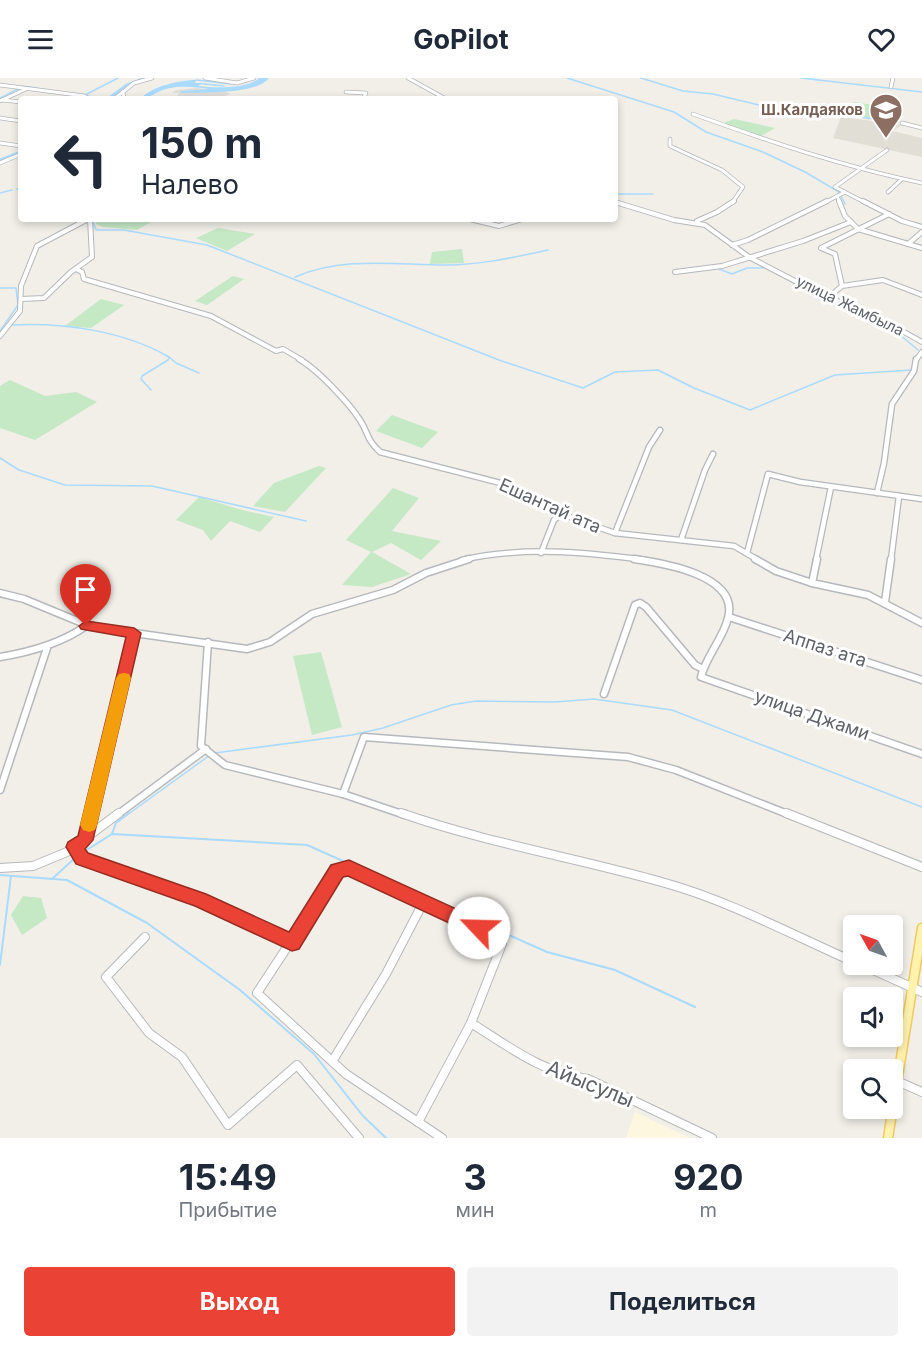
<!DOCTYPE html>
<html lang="ru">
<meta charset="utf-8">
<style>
:root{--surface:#fff;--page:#f2f2f3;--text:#1f2937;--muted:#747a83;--accent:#ea4335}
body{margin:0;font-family:Inter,sans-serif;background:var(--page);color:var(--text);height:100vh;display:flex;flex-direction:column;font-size:22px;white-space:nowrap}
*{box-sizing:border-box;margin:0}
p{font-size:20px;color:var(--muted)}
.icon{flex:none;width:33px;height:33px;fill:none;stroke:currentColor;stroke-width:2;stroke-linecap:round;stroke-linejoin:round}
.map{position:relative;height:1060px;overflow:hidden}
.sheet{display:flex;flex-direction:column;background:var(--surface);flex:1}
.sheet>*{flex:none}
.top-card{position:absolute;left:18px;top:18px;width:600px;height:126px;border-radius:6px;box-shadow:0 3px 9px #0003;background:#fff;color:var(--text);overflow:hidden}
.needle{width:39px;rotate:310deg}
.fabs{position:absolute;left:843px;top:837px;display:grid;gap:12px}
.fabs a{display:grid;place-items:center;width:60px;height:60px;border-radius:6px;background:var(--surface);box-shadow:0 3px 9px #0003;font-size:30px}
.pin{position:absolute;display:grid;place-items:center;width:51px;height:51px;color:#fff;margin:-62px -26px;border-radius:50% 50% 50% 0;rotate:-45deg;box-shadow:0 0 6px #0007}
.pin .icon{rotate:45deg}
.me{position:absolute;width:66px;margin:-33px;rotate:294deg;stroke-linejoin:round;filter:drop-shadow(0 0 4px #0008)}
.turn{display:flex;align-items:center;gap:21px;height:126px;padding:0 24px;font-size:27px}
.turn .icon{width:78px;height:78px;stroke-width:2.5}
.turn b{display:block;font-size:42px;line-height:51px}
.eta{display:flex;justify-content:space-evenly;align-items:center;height:102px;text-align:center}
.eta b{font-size:36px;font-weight:700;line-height:42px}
.button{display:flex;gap:12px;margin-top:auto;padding:12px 24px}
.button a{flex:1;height:69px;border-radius:6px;background:var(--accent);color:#fff;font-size:24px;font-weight:700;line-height:69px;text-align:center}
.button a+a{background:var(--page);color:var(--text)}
header{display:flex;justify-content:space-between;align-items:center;height:78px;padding:0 24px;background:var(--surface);font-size:27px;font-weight:700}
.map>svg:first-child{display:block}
.commercial{fill:#fef7e0}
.industrial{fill:#e0deda}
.education{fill:#e1ded6}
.green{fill:#c5e8c5}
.water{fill:#aadaff}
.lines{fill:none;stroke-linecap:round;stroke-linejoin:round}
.stream-far1{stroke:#aadaff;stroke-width:1.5}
.stream{stroke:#aadaff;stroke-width:2}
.canal{stroke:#aadaff;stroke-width:3}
.minor-far4-casing{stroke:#b5b8bc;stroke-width:4.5}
.minor-far3-casing{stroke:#b5b8bc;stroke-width:6}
.minor-far2-casing{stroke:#b5b8bc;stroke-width:7}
.minor-far1-casing{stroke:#b5b8bc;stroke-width:9}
.minor-casing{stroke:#b5b8bc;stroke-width:10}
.major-casing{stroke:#f2c960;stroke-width:11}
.minor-far4{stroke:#fff;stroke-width:3}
.minor-far3{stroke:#fff;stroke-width:4}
.minor-far2{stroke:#fff;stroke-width:4.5}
.minor-far1{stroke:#fff;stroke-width:6}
.minor{stroke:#fff;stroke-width:8}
.major{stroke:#fff2af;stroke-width:8}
.route{fill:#ea4335;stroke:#982c22;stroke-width:1.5}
.slow{fill:#f59e0b}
.labels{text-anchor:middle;stroke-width:6;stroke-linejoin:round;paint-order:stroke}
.far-education-label{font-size:15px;font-weight:bold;fill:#785e54;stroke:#fff;text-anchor:end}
.far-street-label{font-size:15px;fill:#5f6368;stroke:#fff}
.street-label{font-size:18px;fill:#5f6368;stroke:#fff}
.near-street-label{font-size:21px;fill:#5f6368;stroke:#fff}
</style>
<header><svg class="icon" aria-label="menu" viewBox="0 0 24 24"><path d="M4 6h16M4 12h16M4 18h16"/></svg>GoPilot<svg class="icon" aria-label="heart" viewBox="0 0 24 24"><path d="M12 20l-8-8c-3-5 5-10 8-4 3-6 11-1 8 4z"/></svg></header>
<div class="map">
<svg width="922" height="1060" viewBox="0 0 922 1060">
<rect width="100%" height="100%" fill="#f1efe8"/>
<polygon class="commercial" points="635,1034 690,1060 626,1060"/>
<polygon class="industrial" points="197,10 211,12 181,14 224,13 230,16 215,21 176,21 179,15 172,15 176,12"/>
<polygon class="education" points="841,39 903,47 892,53 922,60 922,79 833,60"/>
<g class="green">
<polygon points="854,24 880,28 877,41 850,37"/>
<polygon points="734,41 775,50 761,58 721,46"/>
<polygon points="96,141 149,141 151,144 137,152 103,149 96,146"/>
<polygon points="218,150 255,156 227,173 196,160"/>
<polygon points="462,171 464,185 430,186 432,174"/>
<polygon points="233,198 244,201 207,227 195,223"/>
<polygon points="101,221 124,227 91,250 65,248"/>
<polygon points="10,302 45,318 76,314 97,324 35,362 0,350 0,308"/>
<polygon points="392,337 438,354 422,370 376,353"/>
<polygon points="319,388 326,390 285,434 253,428 274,405"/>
<polygon points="393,410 419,420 392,453 441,463 421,482 391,465 372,474 411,496 372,509 342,507 371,474 346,462"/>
<polygon points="199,419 242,432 274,439 260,454 230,443 211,463 203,452 176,442"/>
<polygon points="321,574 342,649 312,657 293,578"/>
<polygon points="23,818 41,820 47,840 22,857 11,837"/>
</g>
<path class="water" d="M259,0h10c-13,17 -67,14 -88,15v-2l28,-2c-12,-2 -30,-4 -43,0 -9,2 -17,10 -26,10 12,-13 40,-19 57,-19l-2,3h12l-8,2v1c15,2 49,3 60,-8z"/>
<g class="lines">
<g class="stream-far1">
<polyline points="567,0 674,34 706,54 763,74 805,94 839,114 845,126"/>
<polyline points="641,0 683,13 713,16 800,37 833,34 889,44"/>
<polyline points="801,0 922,14"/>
<polyline points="196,2 231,6"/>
<polyline points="204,6 224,8"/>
<polyline points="23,8 54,13"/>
<polyline points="85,17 118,0"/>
<polyline points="87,18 104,21"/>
<polyline points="0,20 20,10"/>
<polyline points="17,111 21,110"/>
<polyline points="0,115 12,112"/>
<polyline points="615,116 653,116"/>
<polyline points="92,141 96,152 124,152 207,167 499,282 583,310 615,294 658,292 694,310 750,332 835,297 912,292"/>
<polyline points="719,191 732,196 747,190 766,190"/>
<path d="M295,199c49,-21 100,-12 152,-12 34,0 68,-8 101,-15"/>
<polyline points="786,200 822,223 871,240 894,252 918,272"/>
<polyline points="0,210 16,210 18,227 0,253"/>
<path d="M11,247c52,-3 113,6 158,32l-1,3 -26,16 -1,3 10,11"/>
<polyline points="169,279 176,285 199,295"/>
<polyline points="0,380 19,392 65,407 152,408 306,443"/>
<polyline points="215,675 352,657 383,650 451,627 476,623 555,624 594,621 672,632 922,729"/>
<polyline points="127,737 210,677"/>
</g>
<g class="stream">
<polyline points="112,756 116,745 129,735"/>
<polyline points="82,775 112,756 307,767 547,874 615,892 695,929"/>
<polyline points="0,797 67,802 147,845 240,912 314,976 363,1038 386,1060"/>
<polyline points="52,801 76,779"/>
<polyline points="0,887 11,798"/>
</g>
<g class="canal">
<polyline points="108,21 127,7 146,0"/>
<polyline points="0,82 21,74"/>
</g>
<g class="minor-far4-casing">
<g id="minor-far4">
<polyline points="205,0 237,5 254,0"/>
<polyline points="408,0 446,21"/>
<polyline points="0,7 85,18 81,21"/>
<polyline points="891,9 893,0"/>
<polyline points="346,14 366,15 363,21"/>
<polyline points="114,21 123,14"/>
<polyline points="124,21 123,14 134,5 152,0"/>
<polyline points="2,22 21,24"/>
<polyline points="0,23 26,11"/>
<path d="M693,36c75,27 151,53 229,69"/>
<polyline points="0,40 21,43"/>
<polyline points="902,45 922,50"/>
<polyline points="670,61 670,68 722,92 743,109 732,125"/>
<polyline points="0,65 21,68"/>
<polyline points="0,85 21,76"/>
<polyline points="835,109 866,125"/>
<polyline points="835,109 887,72"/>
<polyline points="888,114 902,101"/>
<polyline points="837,118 840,125"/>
<polyline points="824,125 845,114"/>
</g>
</g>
<g class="minor-far3-casing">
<g id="minor-far3">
<polyline points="839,123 845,138 858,151 922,170"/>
<polyline points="863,123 902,143 922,149"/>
<polyline points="615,124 674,142 705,147 749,179 818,215 877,239 922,264"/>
<polyline points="470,141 499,148 522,141"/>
<polyline points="698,145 697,143 717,134 734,123"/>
<polyline points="908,166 922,154"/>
<polyline points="732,167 748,162 827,123"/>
<polyline points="76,191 82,194 84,201 211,238 276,273 283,271 302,282"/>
<polyline points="675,194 722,188 803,163 851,144"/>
<polyline points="842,208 883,202 922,217"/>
<polyline points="829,219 842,208 835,176 821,170 889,136"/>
<polyline points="21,221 44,220 71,194 92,179 90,141"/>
<polyline points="0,258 20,233 21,208 37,168 88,141"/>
<polyline points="916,282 922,274"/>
</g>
</g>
<g class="minor-far2-casing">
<g id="minor-far2">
<path d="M299,281c18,10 50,44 61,61 9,14 6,19 20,32l132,34 62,33 41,14 119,13 24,14"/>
<polyline points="877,415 884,385 892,326 914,293 916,281"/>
<polyline points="615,455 649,369 660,352"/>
<polyline points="681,462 705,392 713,376"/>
<polyline points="541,475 554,442 563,435"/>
<polyline points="747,475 768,396 800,404 922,421"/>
<path d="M462,482c59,-14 123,-8 183,0"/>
<polyline points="816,482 831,409"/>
<polyline points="891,482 899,418"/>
</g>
</g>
<g class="minor-far1-casing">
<g id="minor-far1">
<path d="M634,481c28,4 106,16 94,59 -5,21 -22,38 -27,59l221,77"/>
<polyline points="755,481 776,493 812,505 868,517 922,545"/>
<polyline points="812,505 817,481"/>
<polyline points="0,515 24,521 92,549 247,571 270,564 312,536 393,512 426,495 469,481"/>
<polyline points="885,524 891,481"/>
<polyline points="729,539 922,602"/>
<polyline points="208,564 201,668 225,687 343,716 405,737"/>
<path d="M0,579c31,-5 60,-13 86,-31"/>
<polyline points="604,616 635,527 640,525 646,529 695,587 703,591"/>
<polyline points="0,712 47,570"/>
<polyline points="343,716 364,659 628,679 676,692 790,737"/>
<polyline points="91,737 134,555"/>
<polyline points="117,737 206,671"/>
</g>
</g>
<g class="minor-casing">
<g id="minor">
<path d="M401,735c86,30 176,45 264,70 62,17 130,53 189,79"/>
<polyline points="786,735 922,789"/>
<polyline points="85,762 91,735"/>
<polyline points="74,769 82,780 200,822 292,864"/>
<polyline points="0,790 33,788 67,774 119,735"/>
<polygon points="349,790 498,858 502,866 471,945 418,1044 346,996 257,915 337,793"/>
<polyline points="145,859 106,899 149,955 182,979 228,1047 297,987 359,1060"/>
<polyline points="860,886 922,914"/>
<path d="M471,945c37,23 73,51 117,56l124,59"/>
<polyline points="333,982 386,896 423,825"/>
<polyline points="897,1003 922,1014"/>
<polyline points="418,1044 442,1060"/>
</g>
</g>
<g class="major-casing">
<polyline id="major" points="888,1060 922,850"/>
</g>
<use href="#minor-far4" class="minor-far4"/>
<use href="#minor-far3" class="minor-far3"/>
<use href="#minor-far2" class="minor-far2"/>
<use href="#minor-far1" class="minor-far1"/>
<use href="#minor" class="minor"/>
<use href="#major" class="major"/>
</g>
<polygon class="route" points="86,543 134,550 141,555 93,762 85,771 88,775 206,816 289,854 331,787 349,782 485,844 488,850 485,856 479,858 473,856 348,798 343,799 299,871 292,873 195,828 76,786 66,769 68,764 78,758 126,559 81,551 79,548"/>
<polygon class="slow" points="124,595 129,596 131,600 97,747 95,752 89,754 83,752 80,747 116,600 119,596"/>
<defs>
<g id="school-pin" transform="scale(1.725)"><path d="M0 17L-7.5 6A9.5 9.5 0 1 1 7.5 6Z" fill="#8d6e63" stroke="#fff"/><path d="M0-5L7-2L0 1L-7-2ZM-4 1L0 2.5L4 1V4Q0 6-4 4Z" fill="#fff"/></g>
</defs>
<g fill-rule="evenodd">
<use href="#school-pin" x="886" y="32"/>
</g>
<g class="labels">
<g class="far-education-label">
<text x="863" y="37">Ш.Калдаяков</text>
</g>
<g class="far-street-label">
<text transform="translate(850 228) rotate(26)" y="5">улица Жамбыла</text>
</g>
<g class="street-label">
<text transform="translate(550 428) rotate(24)" y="6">Ешантай ата</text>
<text transform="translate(825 570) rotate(18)" y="6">Аппаз ата</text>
<text transform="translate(812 637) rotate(19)" y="6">улица Джами</text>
</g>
<g class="near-street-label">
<text transform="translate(590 1006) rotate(22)" y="7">Айысулы</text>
</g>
</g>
</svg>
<div class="fabs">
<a><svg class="needle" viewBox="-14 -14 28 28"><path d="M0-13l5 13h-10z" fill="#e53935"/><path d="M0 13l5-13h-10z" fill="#747a83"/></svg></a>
<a><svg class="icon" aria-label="sound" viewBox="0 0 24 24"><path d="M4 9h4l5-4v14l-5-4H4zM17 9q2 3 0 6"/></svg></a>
<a><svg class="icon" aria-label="search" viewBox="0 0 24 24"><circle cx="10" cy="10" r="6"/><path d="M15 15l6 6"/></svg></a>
</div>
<div class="pin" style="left:86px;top:548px;background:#d93025"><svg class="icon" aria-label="arrive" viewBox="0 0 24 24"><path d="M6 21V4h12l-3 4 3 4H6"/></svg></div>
<svg class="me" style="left:479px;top:850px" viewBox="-20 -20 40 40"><circle r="19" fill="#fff"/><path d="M0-13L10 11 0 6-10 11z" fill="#ea4335"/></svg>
<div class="top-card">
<div class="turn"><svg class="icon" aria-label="left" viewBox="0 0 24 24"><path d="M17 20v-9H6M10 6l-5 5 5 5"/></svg><div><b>150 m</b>Налево</div></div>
</div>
</div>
<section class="sheet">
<div class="eta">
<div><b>15:49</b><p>Прибытие</p></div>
<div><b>3</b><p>мин</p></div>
<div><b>920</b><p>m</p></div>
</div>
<div class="button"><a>Выход</a><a>Поделиться</a></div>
</section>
